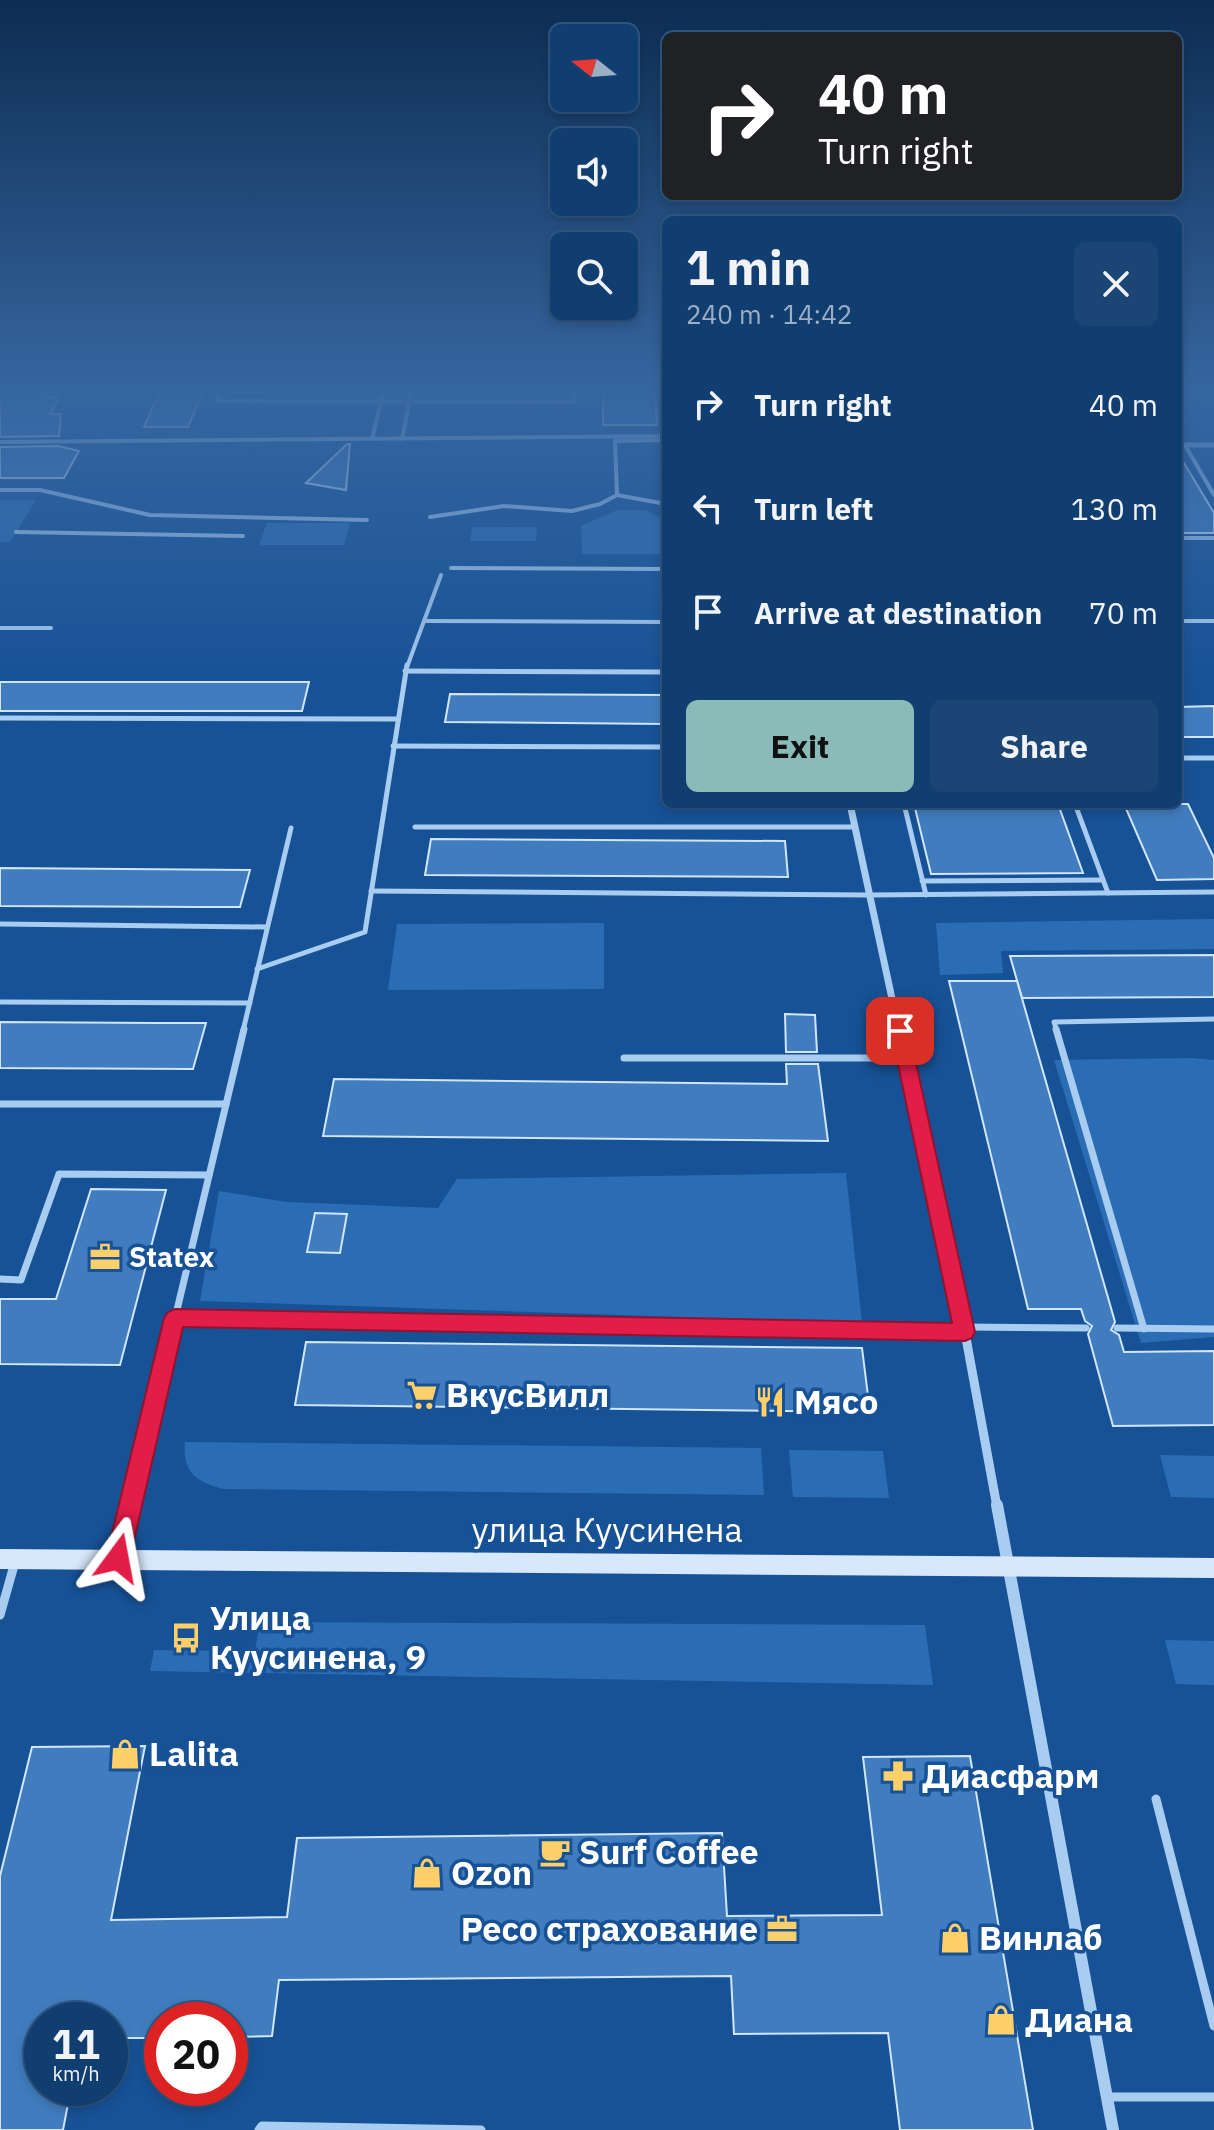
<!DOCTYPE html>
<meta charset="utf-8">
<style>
:root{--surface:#113e70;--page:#1a4575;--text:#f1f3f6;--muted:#9caec3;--line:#305783;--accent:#8bbbb9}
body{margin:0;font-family:"IBM Plex Sans",sans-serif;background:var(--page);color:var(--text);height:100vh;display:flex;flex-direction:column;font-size:30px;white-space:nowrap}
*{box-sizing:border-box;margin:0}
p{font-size:26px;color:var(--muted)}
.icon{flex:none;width:44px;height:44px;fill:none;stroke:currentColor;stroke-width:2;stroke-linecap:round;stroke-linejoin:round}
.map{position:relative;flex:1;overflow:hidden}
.panel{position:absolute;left:662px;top:216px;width:520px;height:592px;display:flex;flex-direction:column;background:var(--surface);border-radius:12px;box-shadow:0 4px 12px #0003,0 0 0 2px var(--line)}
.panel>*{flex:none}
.guide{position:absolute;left:662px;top:32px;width:520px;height:168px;border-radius:12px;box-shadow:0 4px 12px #0003,0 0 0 2px var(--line);background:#202124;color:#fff;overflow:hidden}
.needle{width:52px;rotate:287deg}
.buttons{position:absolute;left:550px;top:24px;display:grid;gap:16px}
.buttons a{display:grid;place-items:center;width:88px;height:88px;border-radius:12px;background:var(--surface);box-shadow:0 4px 12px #0003,0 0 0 2px var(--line);font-size:40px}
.speed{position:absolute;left:24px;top:2002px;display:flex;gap:16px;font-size:40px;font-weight:700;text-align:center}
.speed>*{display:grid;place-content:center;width:104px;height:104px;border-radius:50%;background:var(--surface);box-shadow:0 4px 12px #0003,0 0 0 2px var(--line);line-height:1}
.speed small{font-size:20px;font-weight:400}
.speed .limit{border:12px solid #d22;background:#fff;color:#111}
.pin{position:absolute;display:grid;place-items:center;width:68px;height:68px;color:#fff;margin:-34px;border-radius:16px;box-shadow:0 4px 12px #0006}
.me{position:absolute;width:88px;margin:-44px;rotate:13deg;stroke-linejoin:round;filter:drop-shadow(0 0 6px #0008)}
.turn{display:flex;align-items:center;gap:28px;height:168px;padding:0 24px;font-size:36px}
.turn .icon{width:104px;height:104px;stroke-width:2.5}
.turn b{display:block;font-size:56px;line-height:68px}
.round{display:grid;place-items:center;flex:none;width:84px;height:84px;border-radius:12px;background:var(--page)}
.summary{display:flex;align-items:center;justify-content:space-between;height:136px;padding:0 24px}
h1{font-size:48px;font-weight:700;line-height:60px}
.button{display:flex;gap:16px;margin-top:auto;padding:16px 24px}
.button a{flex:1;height:92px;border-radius:12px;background:var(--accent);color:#111;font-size:32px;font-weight:700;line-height:92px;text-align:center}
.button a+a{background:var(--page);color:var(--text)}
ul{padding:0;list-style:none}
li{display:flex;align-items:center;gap:24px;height:104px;padding:0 24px}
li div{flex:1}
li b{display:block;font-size:30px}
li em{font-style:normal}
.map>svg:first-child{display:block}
.green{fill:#2b6db5}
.building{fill:#407cbe;stroke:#d1e5fc;stroke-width:2}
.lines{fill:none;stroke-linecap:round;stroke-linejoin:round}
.lane-far3{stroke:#a9ccf1;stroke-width:4}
.lane-far2{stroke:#a9ccf1;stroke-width:5}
.lane-far1{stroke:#a9ccf1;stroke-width:7}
.lane{stroke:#a9ccf1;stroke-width:9}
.street-far3{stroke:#a9ccf1;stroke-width:5}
.street-far2{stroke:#a9ccf1;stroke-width:7}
.street-far1{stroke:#a9ccf1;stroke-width:9}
.street{stroke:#a9ccf1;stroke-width:12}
.secondary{fill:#d8e8fc;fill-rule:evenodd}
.route{fill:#e11d48;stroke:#92132f;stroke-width:2}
.labels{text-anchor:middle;stroke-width:7;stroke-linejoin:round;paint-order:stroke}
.poi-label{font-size:28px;font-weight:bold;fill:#fff;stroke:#175296;text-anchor:start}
.near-poi-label{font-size:34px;font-weight:bold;fill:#fff;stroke:#175296;text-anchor:start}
.near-street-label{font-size:34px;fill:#fff;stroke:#175296}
</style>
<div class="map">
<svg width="1214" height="2130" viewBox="0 0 1214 2130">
<rect width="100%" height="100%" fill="#175296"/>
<g class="green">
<polygon points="226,388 363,388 325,393 232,394"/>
<polygon points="0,500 36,500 10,542 0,542"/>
<polygon points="617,510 646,510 666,521 666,554 582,554 581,526"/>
<polygon points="267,523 350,523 344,545 259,545"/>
<polygon points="472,527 537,527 536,541 470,541"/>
<polygon points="1214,919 1214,949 1001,951 1003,973 940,975 936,923"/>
<polygon points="604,923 604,989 388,990 397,924"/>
<polygon points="1193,1058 1214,1060 1214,1337 1141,1343 1054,1060"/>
<polygon points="846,1173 862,1323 200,1301 219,1191 287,1202 438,1208 457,1179"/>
<path d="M185,1442l576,6 3,47 -541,-6c-27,-7 -41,-17 -38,-47z"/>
<polygon points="789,1450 883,1451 889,1498 793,1497"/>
<polygon points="1160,1455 1214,1456 1214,1498 1171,1497"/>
<polygon points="260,1622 925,1625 933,1685 150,1671 154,1650 255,1651"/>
<polygon points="1165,1640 1214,1641 1214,1685 1176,1684"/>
</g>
<g class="building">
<polygon points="0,388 45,388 40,397 60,397 50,414 61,414 59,436 0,437"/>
<polygon points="161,388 205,388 188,427 144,427"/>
<polygon points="603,388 655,388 657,425 603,425"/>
<polygon points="347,444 350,444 346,490 306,483"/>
<polygon points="58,446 79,451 64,478 0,478 0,447"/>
<polygon points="1178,453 1214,513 1214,533 1182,533 1178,525"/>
<polygon points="0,682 309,682 302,711 0,711"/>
<polygon points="450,694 666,695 666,724 445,722"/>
<polygon points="1214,706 1214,737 1178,737 1178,707"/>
<polygon points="914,804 1058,804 1083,873 931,874"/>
<polygon points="1124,804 1188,804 1214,858 1214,879 1157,880"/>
<polygon points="431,839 785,841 788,877 425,875"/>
<polygon points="0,868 250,870 240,907 201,907 0,906"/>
<polygon points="1214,955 1214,997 1022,998 1010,956"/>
<polygon points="949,981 1017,981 1115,1322 1111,1330 1119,1335 1124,1352 1214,1351 1214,1425 1113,1426 1088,1334 1092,1326 1085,1321 1081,1309 1028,1309"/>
<polygon points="785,1014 815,1015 817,1052 786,1052"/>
<polygon points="0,1022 156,1023 206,1023 193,1069 0,1068"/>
<polygon points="786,1064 818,1064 828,1141 323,1136 334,1079 787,1084"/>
<polygon points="91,1189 166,1190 120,1365 0,1364 0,1299 56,1299"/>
<polygon points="315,1213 347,1214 340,1253 307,1252"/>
<polygon points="306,1342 862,1348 870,1412 295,1405"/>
<polygon points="145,1746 111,1920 287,1917 297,1838 722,1833 727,1916 882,1915 863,1757 970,1756 1033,2130 900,2130 888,2033 734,2034 731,1976 279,1980 272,2036 230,2037 230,2020 162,2020 162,2038 110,2038 110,2020 42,2020 42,2088 71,2088 63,2130 0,2130 0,1876 32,1747"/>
</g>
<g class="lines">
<g class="lane-far3">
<polyline points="222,388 216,401 573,402 574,388"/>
<polyline points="372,439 384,388"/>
<polyline points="402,439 412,388"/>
<polyline points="0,442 666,436"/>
<polyline points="1185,445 1214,495"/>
<polyline points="0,490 40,490 150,515 367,520"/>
<polyline points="617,495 615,441 666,440"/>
<polyline points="430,517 504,506 572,511 600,504 617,495 666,504"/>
<polyline points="16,532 243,536"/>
<polyline points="1178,538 1214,538"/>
<polyline points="451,568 666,569"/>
<polyline points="424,621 666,622"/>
<polyline points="1178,621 1214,621"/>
<polyline points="0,628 51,628"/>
<polyline points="407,667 441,575"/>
</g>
<g class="lane-far2">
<polyline points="405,671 666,672"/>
<polyline points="0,718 398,719"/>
<polyline points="393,746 666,747"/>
<polyline points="1178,758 1214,758"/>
<polyline points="904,804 926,895"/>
<polyline points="1075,804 1108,893"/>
<polyline points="415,827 855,827"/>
<polyline points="922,881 1103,880"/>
<polyline points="371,891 869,895 1214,892"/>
<polyline points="0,924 267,927"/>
<polyline points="257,969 365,932 407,665"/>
<polyline points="0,1002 250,1003"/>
<polyline points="243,1031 291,828"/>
<polyline points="1057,1031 1054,1022 1214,1019"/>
</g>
<g class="lane-far1">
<polyline points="1056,1029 1144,1329"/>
<polyline points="624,1058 906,1058"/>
<polyline points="0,1104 226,1104"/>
<polyline points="0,1279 21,1280 59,1174 209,1175"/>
<polyline points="175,1318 965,1332"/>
<polyline points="964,1327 1086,1328"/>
<polyline points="1117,1328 1214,1329"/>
<polyline points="130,1507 244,1029"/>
</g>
<g class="lane">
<polyline points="119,1555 131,1505"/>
<polyline points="0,1615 15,1562"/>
<polyline points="1156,1799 1214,2026"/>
<polyline points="1107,2097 1214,2097"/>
<polyline points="259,2130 262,2126 481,2130"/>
</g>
<polyline class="street-far3" points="1178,445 1214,445"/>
<polyline class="street-far2" points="850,804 899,1031"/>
<polyline class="street-far1" points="899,1029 964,1327 997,1507"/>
<polyline class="street" points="997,1505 1113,2130"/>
<polygon class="secondary" points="0,1549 1214,1558 1214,1578 0,1569"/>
</g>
<linearGradient id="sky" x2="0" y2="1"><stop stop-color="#0d2d52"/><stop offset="0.57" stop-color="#3666a0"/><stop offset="1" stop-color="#3666a0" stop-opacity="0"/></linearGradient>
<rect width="1214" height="686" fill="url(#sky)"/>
<polygon class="route" points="900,1024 909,1031 975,1332 972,1338 965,1341 183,1327 130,1558 126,1566 118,1570 110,1566 106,1558 164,1318 168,1312 175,1309 952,1323 891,1031"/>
<defs>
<g id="office-bare" transform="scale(2.4)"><path d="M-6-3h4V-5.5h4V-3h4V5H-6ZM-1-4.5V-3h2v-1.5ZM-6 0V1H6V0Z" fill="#ffd069" stroke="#175296" stroke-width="2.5" paint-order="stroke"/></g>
<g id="supermarket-bare" transform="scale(2.4)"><path d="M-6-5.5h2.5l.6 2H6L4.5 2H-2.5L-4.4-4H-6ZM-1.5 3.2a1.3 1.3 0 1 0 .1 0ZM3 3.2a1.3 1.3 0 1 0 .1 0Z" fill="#ffd069" stroke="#175296" stroke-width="2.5" paint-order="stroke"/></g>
<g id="restaurant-bare" transform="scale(2.4)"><path d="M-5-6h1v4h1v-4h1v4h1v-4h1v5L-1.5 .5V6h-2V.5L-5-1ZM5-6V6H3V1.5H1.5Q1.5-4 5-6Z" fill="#ffd069" stroke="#175296" stroke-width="2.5" paint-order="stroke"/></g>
<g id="bus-bare" transform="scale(2.4)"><path d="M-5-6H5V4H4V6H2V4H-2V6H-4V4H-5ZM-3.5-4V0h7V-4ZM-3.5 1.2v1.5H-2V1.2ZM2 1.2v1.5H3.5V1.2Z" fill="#ffd069" stroke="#175296" stroke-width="2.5" paint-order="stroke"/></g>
<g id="shop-bare" transform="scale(2.4)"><path d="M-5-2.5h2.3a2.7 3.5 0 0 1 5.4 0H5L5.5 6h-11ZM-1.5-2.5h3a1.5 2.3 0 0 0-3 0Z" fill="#ffd069" stroke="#175296" stroke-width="2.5" paint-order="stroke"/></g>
<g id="pharmacy-bare" transform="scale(2.4)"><path d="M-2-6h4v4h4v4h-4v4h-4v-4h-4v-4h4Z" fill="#ffd069" stroke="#175296" stroke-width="2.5" paint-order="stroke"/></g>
<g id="cafe-bare" transform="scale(2.4)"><path d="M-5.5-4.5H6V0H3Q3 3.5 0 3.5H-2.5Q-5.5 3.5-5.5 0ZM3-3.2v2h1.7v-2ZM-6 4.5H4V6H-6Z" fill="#ffd069" stroke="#175296" stroke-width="2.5" paint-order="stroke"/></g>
</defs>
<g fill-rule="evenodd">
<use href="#office-bare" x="105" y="1257"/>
<use href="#supermarket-bare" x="422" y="1395"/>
<use href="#restaurant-bare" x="770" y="1402"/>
<use href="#bus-bare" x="186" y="1638"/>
<use href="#shop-bare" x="125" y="1754"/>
<use href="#pharmacy-bare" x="898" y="1776"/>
<use href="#cafe-bare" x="555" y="1852"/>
<use href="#shop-bare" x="427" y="1873"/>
<use href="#office-bare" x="782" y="1929"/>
<use href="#shop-bare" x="955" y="1938"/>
<use href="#shop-bare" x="1001" y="2020"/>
</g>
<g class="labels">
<g class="poi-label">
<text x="129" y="1267">Statex</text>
</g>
<g class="near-poi-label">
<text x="446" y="1407">ВкусВилл</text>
<text x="794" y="1414">Мясо</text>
<text x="210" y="1630">Улица<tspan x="210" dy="39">Куусинена, 9</tspan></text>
<text x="149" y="1766">Lalita</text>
<text x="922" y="1788">Диасфарм</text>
<text x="579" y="1864">Surf Coffee</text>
<text x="451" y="1885">Ozon</text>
<text x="758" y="1941" text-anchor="end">Ресо страхование</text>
<text x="979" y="1950">Винлаб</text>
<text x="1025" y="2032">Диана</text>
</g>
<g class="near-street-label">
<text x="607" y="1542">улица Куусинена</text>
</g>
</g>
</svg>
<div class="buttons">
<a><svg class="needle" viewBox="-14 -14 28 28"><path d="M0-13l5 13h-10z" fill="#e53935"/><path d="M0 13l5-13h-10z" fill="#9caec3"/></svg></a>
<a><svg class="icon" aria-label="sound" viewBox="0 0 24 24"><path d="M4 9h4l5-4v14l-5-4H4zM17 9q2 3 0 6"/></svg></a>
<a><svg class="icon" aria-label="search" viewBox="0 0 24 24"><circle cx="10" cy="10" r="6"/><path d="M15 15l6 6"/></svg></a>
</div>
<div class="speed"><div>11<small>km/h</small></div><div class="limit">20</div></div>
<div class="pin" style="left:900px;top:1031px;background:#d93025"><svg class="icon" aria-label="arrive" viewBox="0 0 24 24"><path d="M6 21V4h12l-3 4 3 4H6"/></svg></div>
<svg class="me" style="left:118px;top:1558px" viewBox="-20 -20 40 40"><path d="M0-17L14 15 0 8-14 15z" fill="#e11d48" stroke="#fff" stroke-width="4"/></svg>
<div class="guide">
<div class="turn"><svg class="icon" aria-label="right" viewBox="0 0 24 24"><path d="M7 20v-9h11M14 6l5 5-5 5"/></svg><div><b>40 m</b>Turn right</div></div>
</div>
<section class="panel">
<div class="summary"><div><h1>1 min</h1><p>240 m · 14:42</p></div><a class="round"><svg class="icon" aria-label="close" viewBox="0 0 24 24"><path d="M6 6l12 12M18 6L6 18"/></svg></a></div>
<ul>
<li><svg class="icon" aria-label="right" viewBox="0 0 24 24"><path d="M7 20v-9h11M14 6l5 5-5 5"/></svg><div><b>Turn right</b></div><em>40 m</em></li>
<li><svg class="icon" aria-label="left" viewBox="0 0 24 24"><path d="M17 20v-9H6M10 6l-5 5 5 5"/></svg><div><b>Turn left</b></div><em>130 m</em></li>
<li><svg class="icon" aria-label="arrive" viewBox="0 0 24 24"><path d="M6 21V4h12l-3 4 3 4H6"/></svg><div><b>Arrive at destination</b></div><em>70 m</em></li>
</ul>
<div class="button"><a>Exit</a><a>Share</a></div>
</section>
</div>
